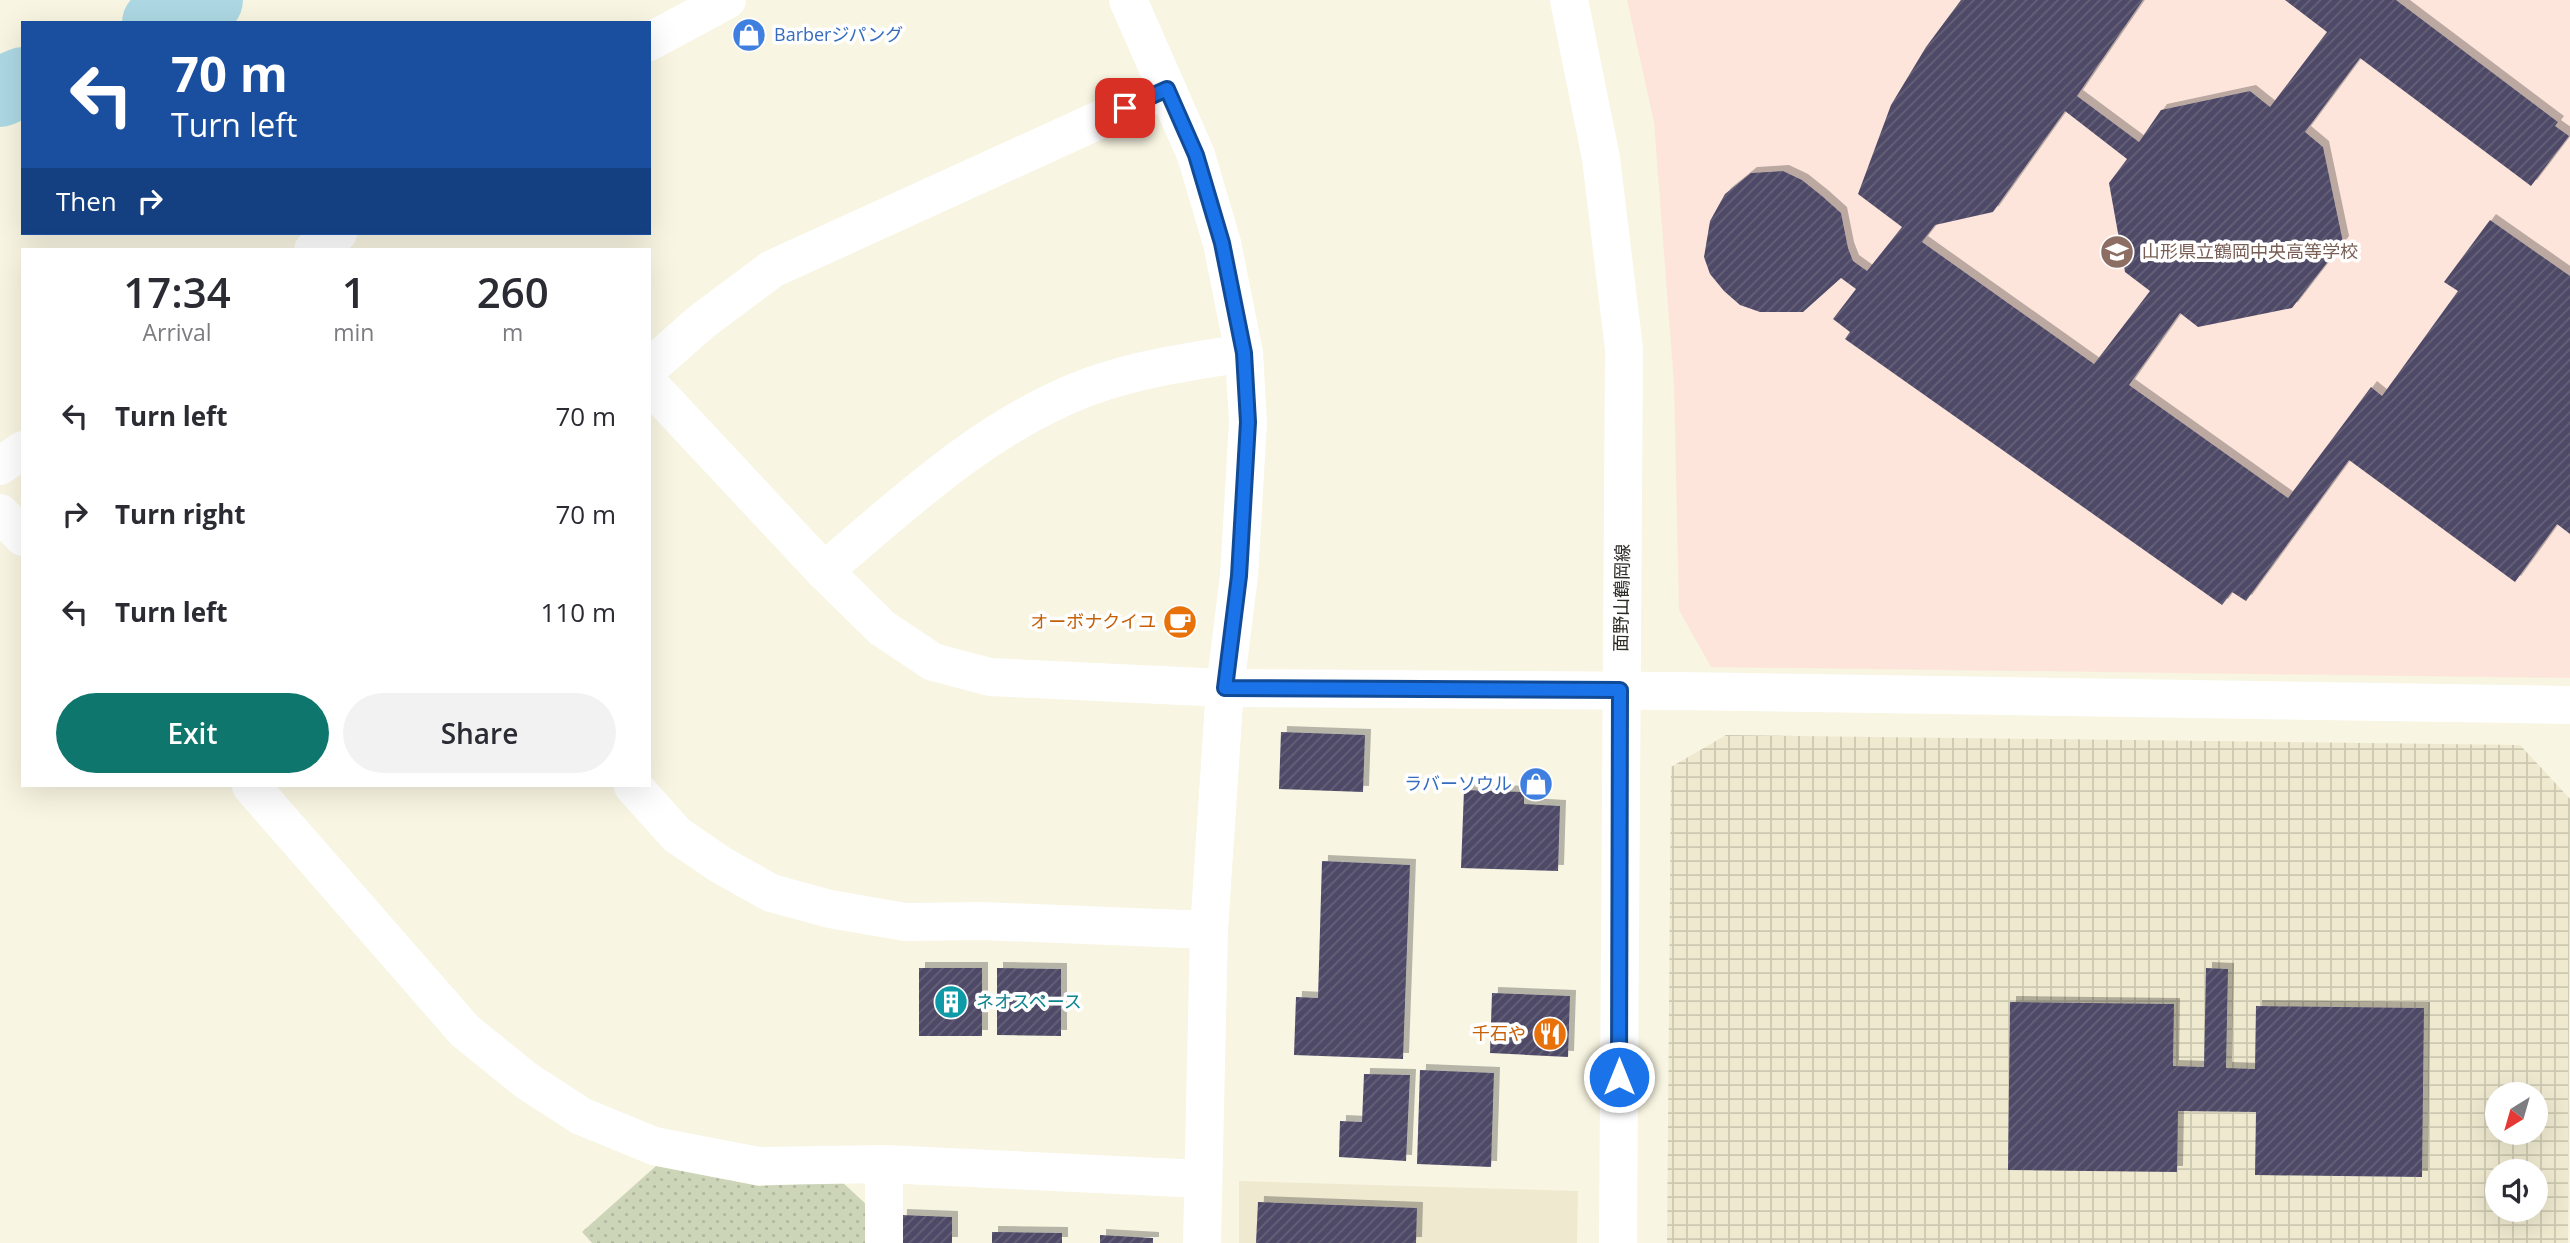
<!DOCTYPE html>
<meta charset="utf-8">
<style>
:root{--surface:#fff;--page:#f2f2f3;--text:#2b2b33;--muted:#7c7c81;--accent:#0f766e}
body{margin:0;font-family:"Open Sans","Noto Sans JP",sans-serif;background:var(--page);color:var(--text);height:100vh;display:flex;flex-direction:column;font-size:26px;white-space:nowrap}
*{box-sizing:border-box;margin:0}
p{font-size:23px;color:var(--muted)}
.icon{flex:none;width:38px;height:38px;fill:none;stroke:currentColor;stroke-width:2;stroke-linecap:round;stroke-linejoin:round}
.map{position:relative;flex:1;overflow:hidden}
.panel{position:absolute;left:21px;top:248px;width:630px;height:539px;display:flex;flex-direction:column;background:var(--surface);border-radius:0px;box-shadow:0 7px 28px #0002}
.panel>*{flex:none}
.banner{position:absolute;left:21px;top:21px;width:630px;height:214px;border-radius:0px;box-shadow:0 7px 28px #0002;background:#1a4fa0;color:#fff;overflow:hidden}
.needle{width:46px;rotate:217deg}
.tools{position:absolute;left:2485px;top:1082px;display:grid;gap:14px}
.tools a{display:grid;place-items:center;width:63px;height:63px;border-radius:50%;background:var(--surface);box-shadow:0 7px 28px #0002;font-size:35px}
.pin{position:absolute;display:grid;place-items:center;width:60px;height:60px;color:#fff;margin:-30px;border-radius:14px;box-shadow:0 4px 10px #0006}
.me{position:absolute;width:77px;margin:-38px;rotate:0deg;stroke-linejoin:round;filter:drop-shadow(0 0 5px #0008)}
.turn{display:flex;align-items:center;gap:24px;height:147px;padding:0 35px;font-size:32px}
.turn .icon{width:91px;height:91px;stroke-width:2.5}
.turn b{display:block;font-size:49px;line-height:60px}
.then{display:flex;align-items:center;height:66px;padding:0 35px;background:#0003;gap:14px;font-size:26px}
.eta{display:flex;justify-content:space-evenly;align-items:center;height:119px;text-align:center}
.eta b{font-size:42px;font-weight:600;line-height:49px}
.button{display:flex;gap:14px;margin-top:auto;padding:14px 35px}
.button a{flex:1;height:80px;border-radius:42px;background:var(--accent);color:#fff;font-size:28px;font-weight:600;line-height:80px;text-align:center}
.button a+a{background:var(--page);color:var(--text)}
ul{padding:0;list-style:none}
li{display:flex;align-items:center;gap:21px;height:98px;padding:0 35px}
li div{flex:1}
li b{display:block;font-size:26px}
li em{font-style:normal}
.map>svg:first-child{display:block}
.built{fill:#eee9cf}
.industrial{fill:url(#industrial-grid);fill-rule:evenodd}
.education{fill:#fde5db}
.park{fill:url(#park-dots)}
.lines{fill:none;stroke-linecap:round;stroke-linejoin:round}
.river{stroke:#add8e3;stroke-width:70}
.building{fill:url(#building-hatch);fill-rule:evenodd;filter:url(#shadow)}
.street{stroke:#fff;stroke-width:38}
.secondary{stroke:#fff;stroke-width:38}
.route-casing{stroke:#114b97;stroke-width:18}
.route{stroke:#1a73e8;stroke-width:12}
.labels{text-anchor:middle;stroke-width:7;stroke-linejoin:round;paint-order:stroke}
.shop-label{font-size:18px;fill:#366cbe;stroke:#fff;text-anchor:start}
.education-label{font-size:18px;fill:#785e54;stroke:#fff;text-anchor:start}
.street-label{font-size:18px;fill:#2b2a23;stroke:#fff}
.food-label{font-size:18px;fill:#c56008;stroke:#fff;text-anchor:end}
.culture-label{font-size:18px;fill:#0d838f;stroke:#fff;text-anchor:start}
</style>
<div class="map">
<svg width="2570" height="1243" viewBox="0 0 2570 1243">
<defs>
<pattern id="industrial-grid" width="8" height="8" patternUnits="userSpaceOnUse" patternTransform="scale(1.75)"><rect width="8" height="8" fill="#eee9cf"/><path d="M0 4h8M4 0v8" fill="none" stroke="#ccc8b1"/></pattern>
<pattern id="park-dots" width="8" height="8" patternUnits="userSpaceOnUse" patternTransform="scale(1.75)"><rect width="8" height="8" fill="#ccd5b8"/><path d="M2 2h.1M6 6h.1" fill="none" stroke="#afb79e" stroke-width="1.8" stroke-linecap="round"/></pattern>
<pattern id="building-hatch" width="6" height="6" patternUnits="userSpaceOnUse" patternTransform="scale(1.75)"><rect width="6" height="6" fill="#4f4a67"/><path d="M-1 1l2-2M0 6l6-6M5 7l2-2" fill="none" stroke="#656178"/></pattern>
<filter id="shadow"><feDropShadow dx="6" dy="-6" stdDeviation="0" flood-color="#0004"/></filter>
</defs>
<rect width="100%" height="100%" fill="#f8f5e2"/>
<polygon class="built" points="1239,1181 1578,1191 1577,1243 1239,1243"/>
<path class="industrial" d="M1726,735l794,10 50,54 -2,444h-901l4,-476zM2497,1094h39v38h-39zM2497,1171h39v38h-39z"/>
<polygon class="education" points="1627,0 2570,0 2570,678 1711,667 1679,610 1674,383 1654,122"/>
<polygon class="park" points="656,1166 759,1186 842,1182 868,1206 866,1243 592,1243 582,1232"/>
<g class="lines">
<g class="river">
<polyline points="157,23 208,0"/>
<polyline points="0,92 23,82"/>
</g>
</g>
<g class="building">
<path d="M1961,0h182l-66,96 62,46 22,-32 89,-19 20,16 57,-75 -42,-32h111l162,122 -3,4 14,10 -38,50 -171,-128 -55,74 18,15 20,95 -51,66 -94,19 -18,-14 -51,72 159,113 83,-111 11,9 76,-105 -14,-9 46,-62 80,56v258l-13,-10 -42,58 -166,-122 -103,141 -14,-9 -10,13 -377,-266 5,-7 -17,-13 23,-30 -15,-11 -38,34h-43l-20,-7 -16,-14 -14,-17 -6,-17 6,-36 15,-27 26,-21 32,-2 19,9 20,16 19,17 7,35 5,13 14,10 35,-44 -44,-33 33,-89 35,-58zM2065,111l62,48 -18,24 16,89 25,19 -56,73 -172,-122 13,-17 58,-13z"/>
<polygon points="1281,732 1365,735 1363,792 1279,789"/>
<polygon points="1464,790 1524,792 1524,804 1560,806 1558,871 1461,868"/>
<polygon points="1322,861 1410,865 1403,1059 1294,1055 1296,997 1318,998"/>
<rect x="919" y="968" width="63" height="68"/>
<polygon points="997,968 1061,969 1061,1036 997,1035"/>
<polygon points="2206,968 2228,969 2226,1068 2255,1069 2256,1006 2424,1008 2422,1177 2255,1175 2256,1112 2178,1111 2177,1172 2008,1170 2010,1002 2174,1004 2173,1066 2204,1067"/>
<polygon points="1492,993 1570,996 1568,1057 1490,1053"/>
<polygon points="1420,1070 1494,1073 1491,1167 1417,1164"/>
<polygon points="1364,1074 1410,1075 1406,1161 1339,1157 1340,1121 1362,1122"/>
<polygon points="1258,1202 1417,1208 1416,1243 1256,1243"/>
<polygon points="901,1215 952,1217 952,1243 900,1243"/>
<polygon points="992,1232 1062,1233 1062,1243 992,1243"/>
<polygon points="1100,1235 1153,1238 1153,1243 1100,1243"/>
</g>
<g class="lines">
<g class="street">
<polyline points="1128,0 1196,155 1222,243 1244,353 1248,422 1239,576 1225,688 1209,930 1202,1243"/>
<polyline points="649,368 701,322 772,269 1167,89"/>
<polyline points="649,384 824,571 882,628 933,662 990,677 1225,688 1678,691 2570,705"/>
<polyline points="0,513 23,537"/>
<path d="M824,571c81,-69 163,-146 264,-184 50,-18 104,-26 156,-34"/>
<polyline points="251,786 465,1031 527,1081 581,1116 654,1146 758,1166 884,1164 1202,1179"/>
<polyline points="633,786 677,835 721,865 771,893 830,909 905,922 982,921 1209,930"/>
<polyline points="884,1164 884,1243"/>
</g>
<g class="secondary">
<polyline points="1569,0 1601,158 1624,349 1618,1243"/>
<polyline points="649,42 727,0"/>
<polyline points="313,250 338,233"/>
<polyline points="0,466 23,450"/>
</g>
</g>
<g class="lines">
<g class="route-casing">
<polyline id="route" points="1125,108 1167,89 1196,155 1222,243 1244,353 1248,422 1239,576 1225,688 1620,690 1619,1077"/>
</g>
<use href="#route" class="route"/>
</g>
<defs>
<g id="shop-disc" transform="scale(1.75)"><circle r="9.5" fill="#3f7fe0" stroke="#fff"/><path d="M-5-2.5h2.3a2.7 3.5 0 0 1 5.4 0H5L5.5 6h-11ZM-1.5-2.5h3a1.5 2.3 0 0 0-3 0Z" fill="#fff"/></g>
<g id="school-disc" transform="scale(1.75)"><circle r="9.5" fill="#8d6e63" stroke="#fff"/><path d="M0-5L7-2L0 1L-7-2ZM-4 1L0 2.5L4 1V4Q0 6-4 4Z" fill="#fff"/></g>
<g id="cafe-disc" transform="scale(1.75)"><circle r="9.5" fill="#e8710a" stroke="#fff"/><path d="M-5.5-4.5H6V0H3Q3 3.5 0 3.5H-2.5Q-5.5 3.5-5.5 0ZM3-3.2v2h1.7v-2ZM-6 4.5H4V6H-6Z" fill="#fff"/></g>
<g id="building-disc" transform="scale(1.75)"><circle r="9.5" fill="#0f9aa8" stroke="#fff"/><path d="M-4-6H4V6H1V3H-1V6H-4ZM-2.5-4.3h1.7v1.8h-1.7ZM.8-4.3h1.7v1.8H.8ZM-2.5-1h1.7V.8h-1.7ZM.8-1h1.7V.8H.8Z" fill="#fff"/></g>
<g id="restaurant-disc" transform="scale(1.75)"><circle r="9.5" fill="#e8710a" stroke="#fff"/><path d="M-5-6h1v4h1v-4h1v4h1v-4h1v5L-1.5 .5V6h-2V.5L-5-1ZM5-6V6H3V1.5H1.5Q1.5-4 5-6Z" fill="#fff"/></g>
</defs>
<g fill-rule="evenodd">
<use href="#shop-disc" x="749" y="35"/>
<use href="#school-disc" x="2117" y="252"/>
<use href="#cafe-disc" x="1180" y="622"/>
<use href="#shop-disc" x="1536" y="784"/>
<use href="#building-disc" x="951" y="1002"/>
<use href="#restaurant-disc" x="1550" y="1034"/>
</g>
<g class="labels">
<g class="shop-label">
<text x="774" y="41">Barberジパング</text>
<text x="1512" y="790" text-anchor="end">ラバーソウル</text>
</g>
<g class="education-label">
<text x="2142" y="258">山形県立鶴岡中央高等学校</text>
</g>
<g class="street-label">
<text transform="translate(1622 598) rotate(-89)" y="6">面野山鶴岡線</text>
</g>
<g class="food-label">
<text x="1156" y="628">オーボナクイユ</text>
<text x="1526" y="1040">千石や</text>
</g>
<g class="culture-label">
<text x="976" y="1008">ネオスペース</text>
</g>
</g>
</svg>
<div class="tools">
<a><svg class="needle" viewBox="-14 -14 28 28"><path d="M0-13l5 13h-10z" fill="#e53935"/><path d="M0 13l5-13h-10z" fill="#7c7c81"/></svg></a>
<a><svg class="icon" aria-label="sound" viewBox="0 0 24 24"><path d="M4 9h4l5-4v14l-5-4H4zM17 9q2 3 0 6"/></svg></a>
</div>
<div class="pin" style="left:1125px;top:108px;background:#d93025"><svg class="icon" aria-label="arrive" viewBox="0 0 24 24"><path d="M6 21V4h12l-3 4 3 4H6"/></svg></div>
<svg class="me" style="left:1619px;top:1077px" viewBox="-20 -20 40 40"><circle r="17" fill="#1a73e8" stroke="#fff" stroke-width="3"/><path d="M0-11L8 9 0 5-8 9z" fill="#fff"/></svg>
<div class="banner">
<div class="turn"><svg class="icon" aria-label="left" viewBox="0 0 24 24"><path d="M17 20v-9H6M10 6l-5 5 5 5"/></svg><div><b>70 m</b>Turn left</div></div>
<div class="then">Then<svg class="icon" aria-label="right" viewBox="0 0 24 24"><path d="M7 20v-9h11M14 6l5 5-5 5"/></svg></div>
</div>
<section class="panel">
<div class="eta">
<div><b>17:34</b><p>Arrival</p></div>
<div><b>1</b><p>min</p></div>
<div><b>260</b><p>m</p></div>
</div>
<ul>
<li><svg class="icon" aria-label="left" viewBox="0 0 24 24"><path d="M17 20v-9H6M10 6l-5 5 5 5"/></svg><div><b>Turn left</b></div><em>70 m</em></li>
<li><svg class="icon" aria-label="right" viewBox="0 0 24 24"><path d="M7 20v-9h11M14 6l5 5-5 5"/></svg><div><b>Turn right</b></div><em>70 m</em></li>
<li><svg class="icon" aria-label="left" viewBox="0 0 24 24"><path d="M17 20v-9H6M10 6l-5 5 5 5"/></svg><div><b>Turn left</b></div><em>110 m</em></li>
</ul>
<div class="button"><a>Exit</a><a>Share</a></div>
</section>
</div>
